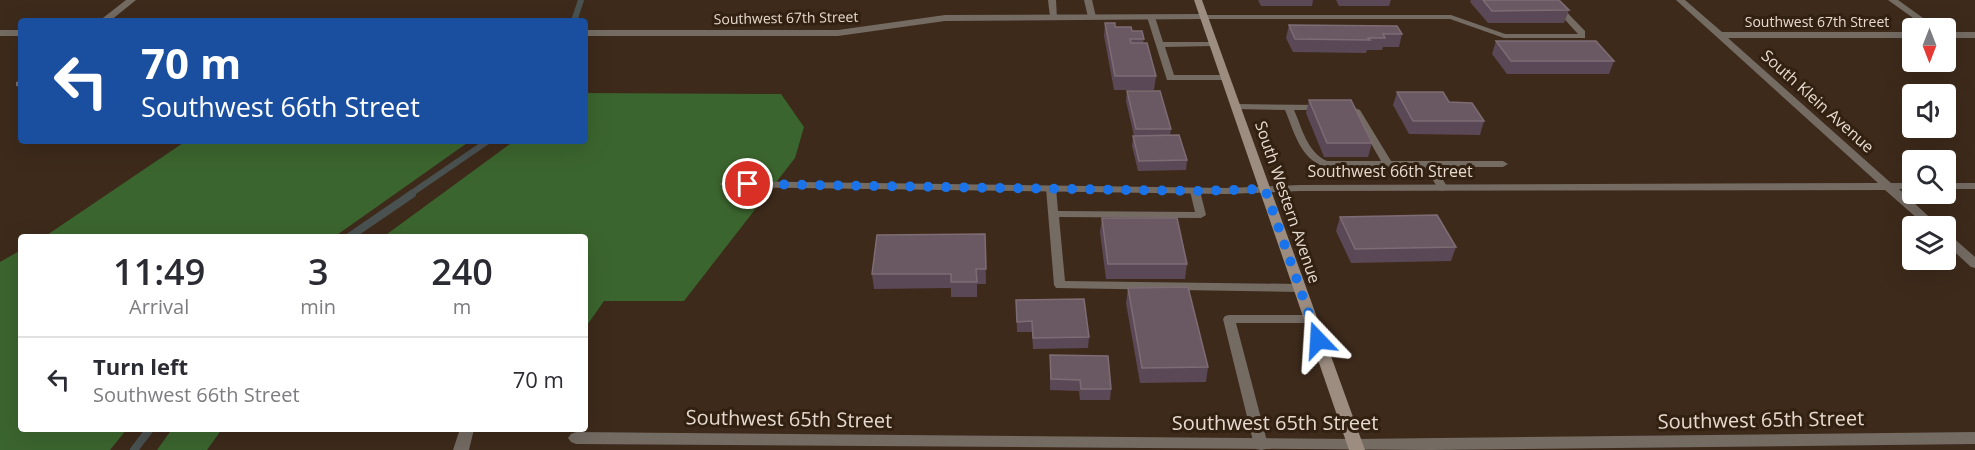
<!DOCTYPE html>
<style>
:root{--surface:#fff;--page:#f7f7f7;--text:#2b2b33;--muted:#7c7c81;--line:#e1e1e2}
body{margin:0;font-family:"Open Sans",sans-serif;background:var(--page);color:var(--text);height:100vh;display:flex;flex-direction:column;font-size:22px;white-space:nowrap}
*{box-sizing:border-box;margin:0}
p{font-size:20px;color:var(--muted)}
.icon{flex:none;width:33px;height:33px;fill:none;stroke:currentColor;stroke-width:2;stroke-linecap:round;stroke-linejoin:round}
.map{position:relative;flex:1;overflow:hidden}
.panel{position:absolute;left:18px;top:234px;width:570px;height:198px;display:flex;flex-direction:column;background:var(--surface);border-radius:6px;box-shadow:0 6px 24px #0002}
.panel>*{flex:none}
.top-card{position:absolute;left:18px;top:18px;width:570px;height:126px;border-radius:6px;box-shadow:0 6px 24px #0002;background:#1a4fa0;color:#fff;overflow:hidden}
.needle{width:39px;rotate:180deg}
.buttons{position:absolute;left:1902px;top:18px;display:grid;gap:12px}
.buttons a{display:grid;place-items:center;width:54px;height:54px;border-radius:6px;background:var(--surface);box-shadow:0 6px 24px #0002;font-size:30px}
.pin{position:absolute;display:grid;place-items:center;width:51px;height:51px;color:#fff;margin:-26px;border:3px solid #fff;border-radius:50%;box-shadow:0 2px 6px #0007}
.me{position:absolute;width:66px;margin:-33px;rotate:340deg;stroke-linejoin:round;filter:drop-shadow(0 0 4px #0008)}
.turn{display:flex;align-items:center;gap:21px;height:126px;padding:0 24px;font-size:27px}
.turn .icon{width:78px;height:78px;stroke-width:2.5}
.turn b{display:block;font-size:42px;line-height:51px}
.eta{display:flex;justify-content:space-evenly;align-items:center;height:102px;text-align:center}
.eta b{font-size:36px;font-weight:600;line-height:42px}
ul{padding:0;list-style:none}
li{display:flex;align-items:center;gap:18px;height:84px;padding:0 24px;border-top:2px solid var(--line)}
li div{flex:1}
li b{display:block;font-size:22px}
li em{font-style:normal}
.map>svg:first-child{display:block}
.green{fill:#3b652e}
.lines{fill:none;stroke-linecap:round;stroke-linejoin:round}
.stream-far1{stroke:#4a5151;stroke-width:6}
.stream{stroke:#4a5151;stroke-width:8}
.lane{fill:#746b63;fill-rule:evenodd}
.street{fill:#746b63;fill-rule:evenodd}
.secondary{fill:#9c8d80;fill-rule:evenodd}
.wall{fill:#5b4856}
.building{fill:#6a5863;stroke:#7e6c74;stroke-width:1.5}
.route{stroke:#1a73e8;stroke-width:10;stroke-dasharray:0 18}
.labels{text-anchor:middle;stroke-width:6;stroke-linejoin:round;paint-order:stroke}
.far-street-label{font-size:14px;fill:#e6dad0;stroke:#322011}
.street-label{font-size:16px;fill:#e6dad0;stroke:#322011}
.near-street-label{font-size:20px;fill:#e6dad0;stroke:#322011}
</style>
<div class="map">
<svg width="1975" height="450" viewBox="0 0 1975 450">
<rect width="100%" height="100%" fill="#3d2a1b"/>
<g class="green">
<polygon points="585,93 781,94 804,127 795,158 684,301 604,301 585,328 585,237 383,237 514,141 585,141"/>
<polygon points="186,141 470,141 334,237 44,237"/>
<polygon points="21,250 21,429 127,429 110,450 0,450 0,262"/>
<polygon points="172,429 222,429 207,450 157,450"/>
</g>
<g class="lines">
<g class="stream-far1">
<polyline points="574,21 581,0"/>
<polyline points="409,195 488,141"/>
</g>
<g class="stream">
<polyline points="349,237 412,194"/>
<polyline points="134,450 150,429"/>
</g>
<g class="lane">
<polygon points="1048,0 1056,0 1057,19 1054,19 1050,17"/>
<polygon points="1084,0 1092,0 1096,17 1095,19 1092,19 1088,17"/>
<polygon points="1547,0 1555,0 1585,31 1585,38 1504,38 1450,19 1204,19 1200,17 1204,15 1451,15 1505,34 1578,34"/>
<polygon points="1148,15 1151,15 1155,17 1163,42 1214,42 1218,44 1214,46 1165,47 1174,75 1225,75 1228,76 1228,80 1167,80 1147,17"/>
<path d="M1236,104l87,1 2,2 -2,2 -3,1h-26c8,18 13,42 33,51h54l-27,-47 -15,-7 5,-3 16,6 31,51h112l5,3 -5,3h-68l13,21 -5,3 -4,-1 -14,-23h-100c-25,-8 -31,-36 -40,-57l-52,-1 -2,-2 2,-2z"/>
<polygon points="1051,185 1056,188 1058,211 1195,212 1190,191 1195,188 1200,191 1206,215 1201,218 1059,217 1065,281 1300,284 1306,288 1300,292 1056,288 1054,285 1046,188"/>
<polygon points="1229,315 1311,315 1315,316 1317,319 1315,322 1311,323 1236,323 1268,445 1266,449 1261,450 1256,449 1254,445 1223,319 1225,316"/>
</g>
<g class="street">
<polygon points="126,0 136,0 110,21 99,21"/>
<polygon points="1676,0 1685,0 1722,32 1912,32 1912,38 1728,38 1891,183 1912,183 1912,189 1899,189 1939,226 1926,226 1885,190 1300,191 1226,194 725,187 719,184 725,181 1226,188 1300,185 1878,183"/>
<polygon points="1888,0 1898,0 1937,28 1927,28"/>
<polygon points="1204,14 1209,17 1207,19 945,21 838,36 585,36 585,30 838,30 945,15"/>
<rect x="0" y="30" width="21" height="6"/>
<rect x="1946" y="32" width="29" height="6"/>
<polygon points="21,80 21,87 16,86 16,82"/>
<rect x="1946" y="183" width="29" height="6"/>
<polygon points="1946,234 1950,235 1975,257 1975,268 1971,267 1946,244"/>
<polygon points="460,429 474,429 469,450 453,450"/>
<polygon points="576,432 1355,439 1975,432 1975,444 1431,450 576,444 571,442 568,438 571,434"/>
</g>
<polygon class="secondary" points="1194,0 1202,0 1365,450 1349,450"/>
</g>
<g class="wall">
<polygon points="1258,0 1313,0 1312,6 1261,6"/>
<polygon points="1336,0 1391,0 1389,6 1339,6"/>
<polygon points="1471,0 1559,0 1569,10 1564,23 1488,23 1470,2"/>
<polygon points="1105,23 1115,27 1132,31 1144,39 1143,43 1156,76 1154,90 1114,90 1104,36"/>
<polygon points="1289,25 1402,34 1399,47 1383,47 1382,50 1367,50 1366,53 1293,52 1286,38"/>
<polygon points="1496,41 1614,61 1609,74 1507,74 1492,54"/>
<polygon points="1127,91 1171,129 1170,136 1187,160 1186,170 1138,171 1132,146 1133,136 1134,136 1126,101"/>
<polygon points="1397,92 1449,102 1484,121 1480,135 1409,134 1393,105"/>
<polygon points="1309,100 1372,143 1368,157 1324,157 1306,113"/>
<polygon points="1340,217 1456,247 1451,261 1351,263 1336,231"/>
<polygon points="1102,218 1187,264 1185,279 1106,279 1100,232"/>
<polygon points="985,234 986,284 977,284 977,297 951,297 951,288 874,289 872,274"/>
<polygon points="1128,288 1208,367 1206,382 1140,383 1126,303"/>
<polygon points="1016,300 1089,337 1088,348 1033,349 1032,332 1017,332"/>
<polygon points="1050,355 1111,389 1110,400 1080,400 1079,391 1050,390"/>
</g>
<g class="building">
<polygon points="1483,0 1559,0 1569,10 1492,11"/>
<polygon points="1105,23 1115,23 1115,27 1131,27 1132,31 1142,31 1144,39 1130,39 1131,43 1147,43 1156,76 1115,76"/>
<polygon points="1289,25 1397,26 1402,34 1383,34 1385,38 1368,38 1370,40 1295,39"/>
<polygon points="1496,41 1596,41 1614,61 1511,61"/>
<polygon points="1127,91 1160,91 1171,129 1136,129"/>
<polygon points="1397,92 1443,92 1449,102 1472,103 1484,121 1413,121"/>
<polygon points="1309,100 1351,100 1372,143 1327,143"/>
<polygon points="1179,135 1187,160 1139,161 1133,136"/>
<polygon points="1437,215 1456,247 1355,249 1340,217"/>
<polygon points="1102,218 1177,218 1187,264 1108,264"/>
<polygon points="985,234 986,269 976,269 977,282 951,282 951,274 872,274 877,235"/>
<polygon points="1188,287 1208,367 1142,368 1128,288"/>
<polygon points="1084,299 1089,337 1033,338 1032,321 1017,322 1016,300"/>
<polygon points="1050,355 1108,356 1111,389 1081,389 1080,380 1051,379"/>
</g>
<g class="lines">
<polyline class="route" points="748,184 1195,191 1265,189 1318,340"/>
</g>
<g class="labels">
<g class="far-street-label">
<text transform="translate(786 18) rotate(-1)" y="5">Southwest 67th Street</text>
<text x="1817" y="27">Southwest 67th Street</text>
</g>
<g class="street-label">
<text transform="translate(1818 101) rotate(42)" y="6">South Klein Avenue</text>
<text x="1390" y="177">Southwest 66th Street</text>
<text transform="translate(1288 202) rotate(71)" y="6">South Western Avenue</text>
</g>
<g class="near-street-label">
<text transform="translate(789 419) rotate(1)" y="7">Southwest 65th Street</text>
<text transform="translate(1761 420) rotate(-1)" y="7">Southwest 65th Street</text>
<text x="1275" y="430">Southwest 65th Street</text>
</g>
</g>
</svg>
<div class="buttons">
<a><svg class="needle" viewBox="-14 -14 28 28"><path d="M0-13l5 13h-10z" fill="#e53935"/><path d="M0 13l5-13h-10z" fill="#7c7c81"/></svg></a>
<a><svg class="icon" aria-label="sound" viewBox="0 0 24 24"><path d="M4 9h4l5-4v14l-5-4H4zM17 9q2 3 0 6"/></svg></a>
<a><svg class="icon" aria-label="search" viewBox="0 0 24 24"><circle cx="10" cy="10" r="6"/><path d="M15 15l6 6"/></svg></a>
<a><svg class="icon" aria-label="layers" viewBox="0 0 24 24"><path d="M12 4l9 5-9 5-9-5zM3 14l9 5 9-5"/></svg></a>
</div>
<div class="pin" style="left:748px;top:184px;background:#d93025"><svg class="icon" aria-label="arrive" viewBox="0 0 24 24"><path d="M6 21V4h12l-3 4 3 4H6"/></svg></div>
<svg class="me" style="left:1318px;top:340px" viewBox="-20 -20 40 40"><path d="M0-17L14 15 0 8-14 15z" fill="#1a73e8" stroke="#fff" stroke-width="4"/></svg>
<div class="top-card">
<div class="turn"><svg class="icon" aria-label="left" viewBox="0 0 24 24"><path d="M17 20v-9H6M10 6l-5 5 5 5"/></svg><div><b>70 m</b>Southwest 66th Street</div></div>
</div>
<section class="panel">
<div class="eta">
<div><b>11:49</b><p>Arrival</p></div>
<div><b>3</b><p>min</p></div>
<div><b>240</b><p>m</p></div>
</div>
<ul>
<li><svg class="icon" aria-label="left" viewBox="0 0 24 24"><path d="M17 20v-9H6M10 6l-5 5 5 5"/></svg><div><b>Turn left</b><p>Southwest 66th Street</p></div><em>70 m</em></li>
</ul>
</section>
</div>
